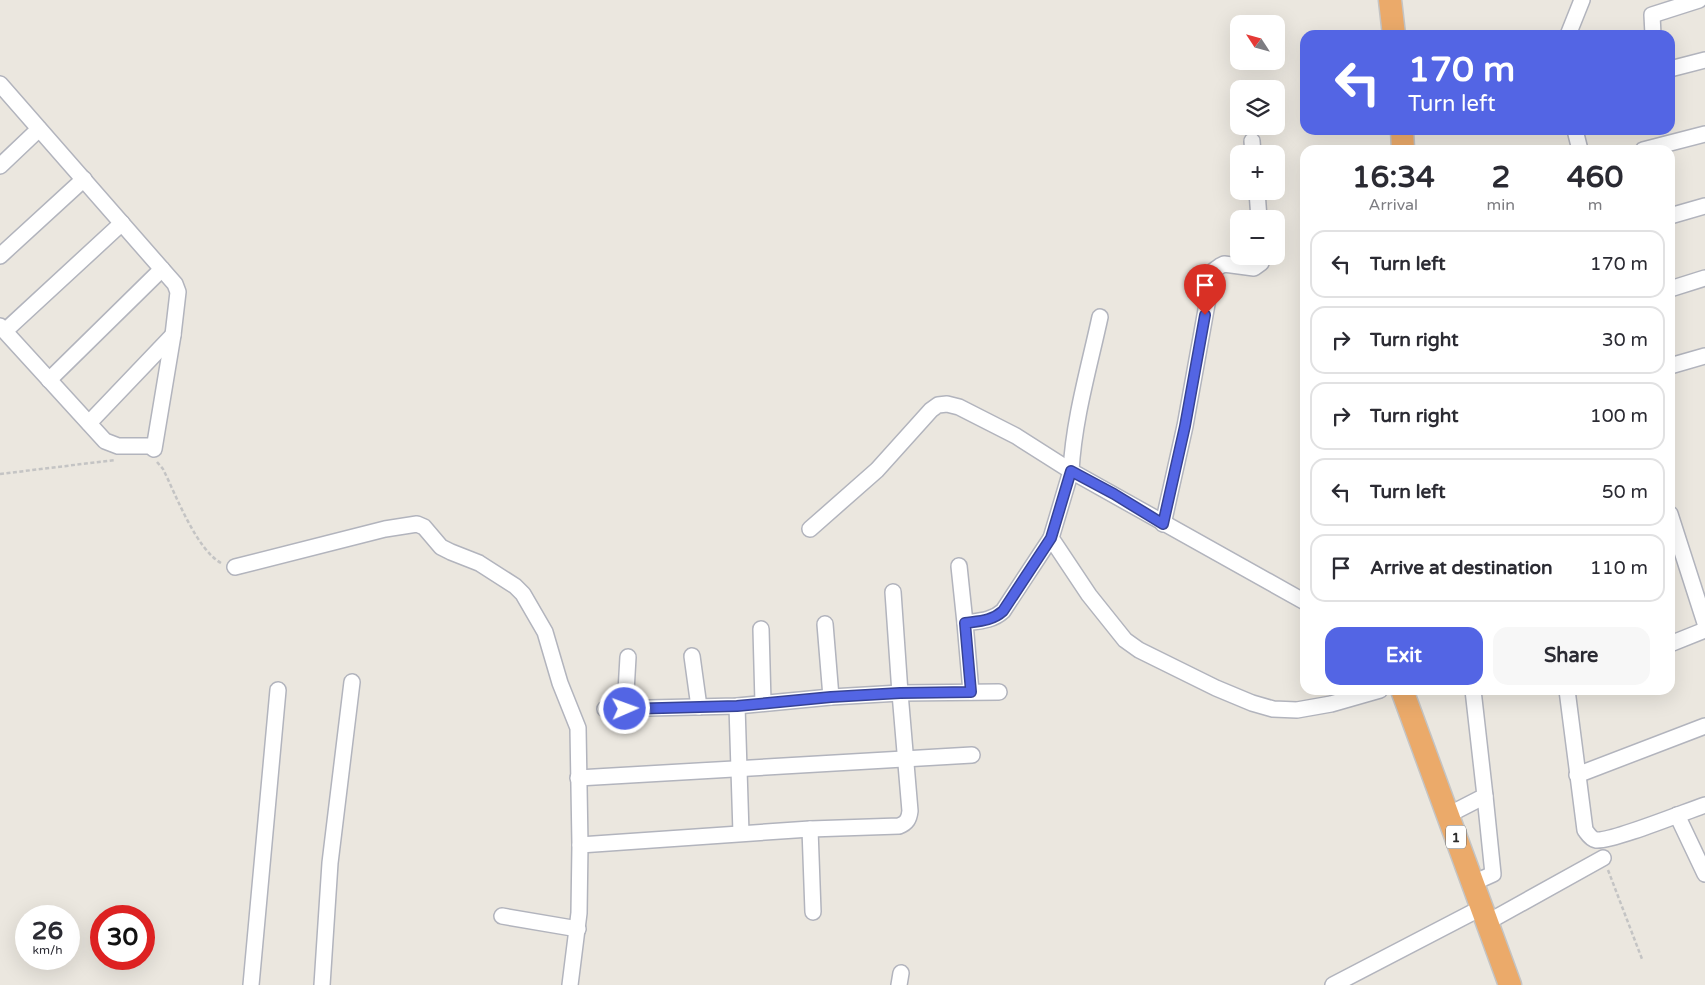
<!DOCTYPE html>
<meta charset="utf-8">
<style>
:root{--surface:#fff;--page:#f7f7f7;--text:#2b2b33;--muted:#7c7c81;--line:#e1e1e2;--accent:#5365e4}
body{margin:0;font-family:"Varela Round",sans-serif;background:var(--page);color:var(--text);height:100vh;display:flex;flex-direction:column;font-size:19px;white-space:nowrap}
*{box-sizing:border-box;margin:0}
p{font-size:16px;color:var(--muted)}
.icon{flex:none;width:28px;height:28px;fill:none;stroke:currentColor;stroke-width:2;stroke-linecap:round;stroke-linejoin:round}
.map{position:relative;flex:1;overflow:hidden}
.sheet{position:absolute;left:1300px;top:145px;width:375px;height:550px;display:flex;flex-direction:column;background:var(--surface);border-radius:15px;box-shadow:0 5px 20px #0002}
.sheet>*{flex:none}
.hud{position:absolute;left:1300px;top:30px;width:375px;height:105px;border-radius:15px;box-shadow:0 5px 20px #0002;background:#5365e4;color:#fff;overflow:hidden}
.needle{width:32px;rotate:306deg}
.controls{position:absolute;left:1230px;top:15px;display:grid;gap:10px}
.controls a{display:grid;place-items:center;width:55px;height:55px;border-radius:10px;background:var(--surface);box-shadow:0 5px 20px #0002;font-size:25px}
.speed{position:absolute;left:15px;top:905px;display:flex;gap:10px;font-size:25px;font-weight:700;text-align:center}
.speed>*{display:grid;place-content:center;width:65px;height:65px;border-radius:50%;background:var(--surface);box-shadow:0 5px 20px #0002;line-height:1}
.speed small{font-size:12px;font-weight:400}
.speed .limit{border:8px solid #d22;background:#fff;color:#111}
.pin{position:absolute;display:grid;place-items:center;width:42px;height:42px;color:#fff;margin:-51px -21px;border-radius:50% 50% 50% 0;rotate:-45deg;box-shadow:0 0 5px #0007}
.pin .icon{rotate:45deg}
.me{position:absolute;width:55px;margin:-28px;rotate:88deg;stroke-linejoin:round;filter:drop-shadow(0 0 4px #0008)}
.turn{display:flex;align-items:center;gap:18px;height:105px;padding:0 25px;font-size:22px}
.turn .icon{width:65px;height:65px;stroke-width:2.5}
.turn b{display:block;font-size:35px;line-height:42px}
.eta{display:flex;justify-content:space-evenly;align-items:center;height:85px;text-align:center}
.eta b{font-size:30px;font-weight:800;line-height:35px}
.button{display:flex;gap:10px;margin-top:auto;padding:10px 25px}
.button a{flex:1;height:58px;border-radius:15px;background:var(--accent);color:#fff;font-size:20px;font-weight:800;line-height:58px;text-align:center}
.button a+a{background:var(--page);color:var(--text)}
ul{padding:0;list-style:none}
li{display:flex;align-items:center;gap:15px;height:68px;margin:0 10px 8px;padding:0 15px;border:2px solid var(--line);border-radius:15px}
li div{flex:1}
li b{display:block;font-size:19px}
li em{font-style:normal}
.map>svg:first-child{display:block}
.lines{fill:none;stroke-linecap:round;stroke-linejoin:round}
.minor-casing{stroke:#b2b4bd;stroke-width:18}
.highway-casing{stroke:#c4c4c4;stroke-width:25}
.path{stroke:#c4c4c4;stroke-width:2.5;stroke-dasharray:4 2.5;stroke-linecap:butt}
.minor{stroke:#fff;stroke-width:15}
.highway{stroke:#ebaa6a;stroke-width:22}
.route-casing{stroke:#364294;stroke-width:12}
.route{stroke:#5365e4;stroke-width:9}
.labels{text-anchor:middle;stroke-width:4;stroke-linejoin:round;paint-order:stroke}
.shield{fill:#fff;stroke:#6b6b6b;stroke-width:1}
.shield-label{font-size:14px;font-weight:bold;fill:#2b2b2b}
</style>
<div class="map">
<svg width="1705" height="985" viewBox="0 0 1705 985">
<rect width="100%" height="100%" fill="#ebe7df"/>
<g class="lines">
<g class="minor-casing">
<g id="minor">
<polyline points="1568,35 1582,0"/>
<polyline points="1653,35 1652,15 1699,0"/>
<polyline points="1670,69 1705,60"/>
<polyline points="0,84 175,284 178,292 173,335 154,449 150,446 118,446 105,441 0,326"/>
<polyline points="1575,130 1580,150"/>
<polyline points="1252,141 1253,154"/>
<polyline points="1643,150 1705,134"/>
<polyline points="0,166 39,129"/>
<polyline points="1257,191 1259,219"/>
<polyline points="1670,216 1705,206"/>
<polyline points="0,256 84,179"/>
<polyline points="1670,289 1705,278"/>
<path d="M1100,317c-11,51 -26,101 -29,154l234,131"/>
<polyline points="5,331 122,223"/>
<polyline points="1670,366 1705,356"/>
<polyline points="49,380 162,269"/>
<polyline points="89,423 173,335"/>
<polyline points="1670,514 1705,623"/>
<polyline points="1163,524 1185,426 1213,271 1220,266 1224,264 1254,268 1261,263 1263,256"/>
<polyline points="810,529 877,470 931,410 938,405 947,404 959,407 1016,436 1071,471 1051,538 1089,595 1125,640 1139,650 1216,688 1252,703 1273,709 1297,710 1331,704 1380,690"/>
<polyline points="959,566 965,623"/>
<polyline points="235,567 385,529 417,524 424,527 441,547 451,552 479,563 515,586 523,594 545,632 560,683 578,728 580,845 579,913 570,985"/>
<polyline points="825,624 831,697"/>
<polyline points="761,629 763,703"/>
<polyline points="1670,644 1705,630"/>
<polyline points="692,656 699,707"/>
<path d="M1567,690l18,140c3,4 6,9 11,10 15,2 91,-29 109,-35"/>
<path d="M971,692l-6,-69c14,-2 27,-2 38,-12l48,-73"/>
<polyline points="737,706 741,833"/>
<polyline points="605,709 737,706 831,697 900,693 999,692"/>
<polyline points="625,709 628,657"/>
<polyline points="1577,775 1705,726"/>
<polyline points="578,778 972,755"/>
<polyline points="1448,815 1485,796 1473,690"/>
<polyline points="1677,815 1705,874"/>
<polyline points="810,829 813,912"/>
<path d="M580,845l230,-16 89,-3c8,-3 10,-7 11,-15l-10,-118 -7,-101"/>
<polyline points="1473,883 1493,874 1485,796"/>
<polyline points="502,916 578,929"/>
<polyline points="1486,923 1603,858"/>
<polyline points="251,985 278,690"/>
<polyline points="322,985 330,863 352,682"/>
<polyline points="899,985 901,973"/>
<polyline points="1333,985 1481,908"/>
</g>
</g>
<g class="highway-casing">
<g id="highway">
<polyline points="1390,0 1394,35"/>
<polyline points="1402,130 1403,150"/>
<polyline points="1402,690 1510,985"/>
</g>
</g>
<g class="path">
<path d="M157,462l6,7c13,26 33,80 58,94"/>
<polyline points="0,474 115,460"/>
<polyline points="1608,870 1642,959"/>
</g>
<use href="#minor" class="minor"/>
<use href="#highway" class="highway"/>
</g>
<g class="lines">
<g class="route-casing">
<path id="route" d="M625,709l112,-3 94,-9 69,-4 71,-1 -6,-69c14,-2 27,-2 38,-12l48,-73 20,-67 43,23 49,30 22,-98 20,-111"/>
</g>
<use href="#route" class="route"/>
</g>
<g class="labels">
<rect class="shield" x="1446" y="825.5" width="20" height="23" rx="4"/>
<g class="shield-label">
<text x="1456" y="842">1</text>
</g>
</g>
</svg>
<div class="controls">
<a><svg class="needle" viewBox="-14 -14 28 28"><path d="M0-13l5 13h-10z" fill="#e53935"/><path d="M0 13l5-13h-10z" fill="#7c7c81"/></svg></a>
<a><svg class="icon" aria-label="layers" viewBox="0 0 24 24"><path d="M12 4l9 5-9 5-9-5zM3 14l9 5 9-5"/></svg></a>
<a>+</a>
<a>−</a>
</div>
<div class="speed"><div>26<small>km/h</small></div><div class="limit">30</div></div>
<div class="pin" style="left:1205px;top:315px;background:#d93025"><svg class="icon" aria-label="arrive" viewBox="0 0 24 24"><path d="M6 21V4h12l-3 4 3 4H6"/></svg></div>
<svg class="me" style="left:625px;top:709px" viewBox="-20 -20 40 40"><circle r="17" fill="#5365e4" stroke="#fff" stroke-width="3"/><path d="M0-11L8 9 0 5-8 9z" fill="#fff"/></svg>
<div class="hud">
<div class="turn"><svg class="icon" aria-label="left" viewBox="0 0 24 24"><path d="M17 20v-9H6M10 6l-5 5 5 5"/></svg><div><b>170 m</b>Turn left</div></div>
</div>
<section class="sheet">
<div class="eta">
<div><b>16:34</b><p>Arrival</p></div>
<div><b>2</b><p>min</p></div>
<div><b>460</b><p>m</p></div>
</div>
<ul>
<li><svg class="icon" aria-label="left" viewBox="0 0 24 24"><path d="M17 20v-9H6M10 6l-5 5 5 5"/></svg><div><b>Turn left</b></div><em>170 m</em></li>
<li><svg class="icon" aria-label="right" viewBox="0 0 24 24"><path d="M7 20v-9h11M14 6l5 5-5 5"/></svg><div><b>Turn right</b></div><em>30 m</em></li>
<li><svg class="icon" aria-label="right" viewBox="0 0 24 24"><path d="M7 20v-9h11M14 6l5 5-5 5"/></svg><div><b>Turn right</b></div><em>100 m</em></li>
<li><svg class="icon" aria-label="left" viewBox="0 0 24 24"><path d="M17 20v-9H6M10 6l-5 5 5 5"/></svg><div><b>Turn left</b></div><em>50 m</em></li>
<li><svg class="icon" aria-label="arrive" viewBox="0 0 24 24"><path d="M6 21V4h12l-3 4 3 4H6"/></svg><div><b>Arrive at destination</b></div><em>110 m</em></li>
</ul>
<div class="button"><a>Exit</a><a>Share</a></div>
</section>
</div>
